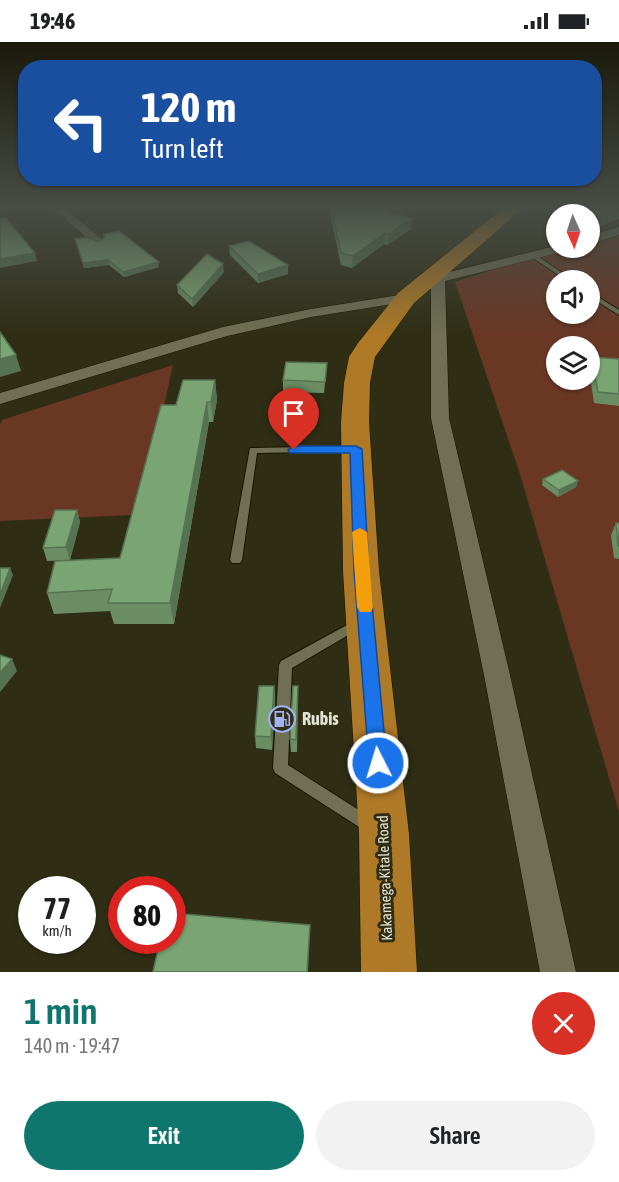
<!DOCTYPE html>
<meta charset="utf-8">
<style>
:root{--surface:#fff;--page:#f2f2f2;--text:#202124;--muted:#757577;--accent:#0f766e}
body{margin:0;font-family:"Asap Condensed",sans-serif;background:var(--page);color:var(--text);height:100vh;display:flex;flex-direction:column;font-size:22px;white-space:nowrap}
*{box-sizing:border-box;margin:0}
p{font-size:20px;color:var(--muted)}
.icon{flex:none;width:33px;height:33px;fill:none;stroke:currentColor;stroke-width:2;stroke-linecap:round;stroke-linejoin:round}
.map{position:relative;height:930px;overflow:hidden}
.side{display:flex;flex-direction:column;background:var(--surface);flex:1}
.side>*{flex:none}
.top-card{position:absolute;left:18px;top:18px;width:584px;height:126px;border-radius:24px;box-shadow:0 2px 4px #0004;background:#1a4fa0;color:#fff;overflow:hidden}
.needle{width:39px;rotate:177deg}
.controls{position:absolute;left:546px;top:162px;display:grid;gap:12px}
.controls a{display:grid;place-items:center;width:54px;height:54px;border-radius:50%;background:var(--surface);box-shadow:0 2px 4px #0004;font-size:30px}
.speed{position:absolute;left:18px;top:834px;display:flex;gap:12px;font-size:30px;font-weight:700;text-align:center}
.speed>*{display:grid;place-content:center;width:78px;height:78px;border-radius:50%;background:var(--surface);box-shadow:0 2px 4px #0004;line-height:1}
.speed small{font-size:15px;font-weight:400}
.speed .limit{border:9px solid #d22;background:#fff;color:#111}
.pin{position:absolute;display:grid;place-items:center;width:51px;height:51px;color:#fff;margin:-62px -26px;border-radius:50% 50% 50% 0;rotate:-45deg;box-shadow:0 0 6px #0007}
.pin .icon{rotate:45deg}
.me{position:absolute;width:66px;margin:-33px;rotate:355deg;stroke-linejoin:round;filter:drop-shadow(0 0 4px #0008)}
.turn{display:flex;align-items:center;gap:21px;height:126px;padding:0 24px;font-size:27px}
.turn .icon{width:78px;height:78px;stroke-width:2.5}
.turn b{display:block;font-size:42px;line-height:51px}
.round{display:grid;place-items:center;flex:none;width:63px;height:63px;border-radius:32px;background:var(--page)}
.overview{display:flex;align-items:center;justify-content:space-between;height:102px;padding:0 24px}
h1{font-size:36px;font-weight:600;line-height:45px;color:var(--accent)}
.action{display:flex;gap:12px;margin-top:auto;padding:12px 24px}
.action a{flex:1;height:69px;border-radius:36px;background:var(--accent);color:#fff;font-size:24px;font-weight:600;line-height:69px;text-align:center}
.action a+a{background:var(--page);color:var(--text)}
.status{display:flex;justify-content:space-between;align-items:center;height:42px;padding:0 30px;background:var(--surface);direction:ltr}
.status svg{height:16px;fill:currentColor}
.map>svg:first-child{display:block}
.green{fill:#6a3725;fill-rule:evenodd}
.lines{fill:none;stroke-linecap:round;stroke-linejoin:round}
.lane-casing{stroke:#171600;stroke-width:2}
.street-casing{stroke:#171600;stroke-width:1}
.highway-casing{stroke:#171600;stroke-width:1}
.lane{fill:#706f53;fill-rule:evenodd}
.street{fill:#706f53;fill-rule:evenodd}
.highway{fill:#af7a27;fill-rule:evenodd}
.wall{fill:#6a8d64}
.shaded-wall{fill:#567351}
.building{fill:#7ba474;stroke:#567351;stroke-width:1.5}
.route{fill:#1a73e8;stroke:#114b97;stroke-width:1.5}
.slow{fill:#f59e0b}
.labels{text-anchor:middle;stroke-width:6;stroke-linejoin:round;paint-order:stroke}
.street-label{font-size:15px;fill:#e3e3d3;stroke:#2f2e14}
.near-poi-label{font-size:18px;font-weight:bold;fill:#e3e3d3;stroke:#2f2e14;text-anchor:start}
</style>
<div class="status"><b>19:46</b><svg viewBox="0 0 49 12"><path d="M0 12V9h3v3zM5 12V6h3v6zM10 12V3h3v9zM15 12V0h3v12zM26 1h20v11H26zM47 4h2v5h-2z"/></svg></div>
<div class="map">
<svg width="619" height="930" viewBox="0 0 619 930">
<rect width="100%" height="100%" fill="#2f2e14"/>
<g class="green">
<path d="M619,187v583l-100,-341 -64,-189 106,-34h29v-10zM556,238h34v34h-34zM556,304h34v34h-34z"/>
<polygon points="173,323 159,387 132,473 0,479 0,383 2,378"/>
</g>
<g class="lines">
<g class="lane-casing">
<g id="lane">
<polygon points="530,212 534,212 573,238 566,238 530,214"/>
<polygon points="590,250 619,268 619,273 590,255"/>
<polygon points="355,404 358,405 360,407 358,409 257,411 242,518 240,521 232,521 230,518 250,406"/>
<polygon points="358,577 362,579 364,582 362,585 292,626 288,723 376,779 378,784 376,789 370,792 275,731 273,726 279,623 281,619"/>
</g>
</g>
<g class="street-casing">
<g id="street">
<polygon points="0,163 19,163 17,165 0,168"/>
<polygon points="49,163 61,163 104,199 98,203 94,202"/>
<polygon points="619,185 619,193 590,202 590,194"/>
<polygon points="556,204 556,206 568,206 566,209 445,239 449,376 510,633 576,930 540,930 484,633 431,376 431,243 426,244 419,240 421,237"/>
<polygon points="406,252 413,256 411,259 311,275 227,294 0,362 0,351 223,285 311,267"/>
</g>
</g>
<g class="highway-casing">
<polygon id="highway" points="507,163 527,163 414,261 375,315 370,341 369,380 379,529 409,792 417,930 361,930 359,792 343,529 341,380 344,341 349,315 358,301 398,251"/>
</g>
<use href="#lane" class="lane"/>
<use href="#street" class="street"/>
<use href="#highway" class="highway"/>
</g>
<g class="wall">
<polygon points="328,163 417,163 401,174 411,187 387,203 384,202 352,226 341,223"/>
<polygon points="567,163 619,163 590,172 569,172 566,166"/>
<polygon points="75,197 159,225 124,235 109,223 84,226"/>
<polygon points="229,204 288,232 258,241 230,213"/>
<polygon points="224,230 193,265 178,251 177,243"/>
<polygon points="591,315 619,317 619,364 594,361 590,334 590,320"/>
<polygon points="327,321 324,351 283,350 283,338"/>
<polygon points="215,338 217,358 213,380 209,380 174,582 114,582 110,569 54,572 47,551 120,516 176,363"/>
<polygon points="543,437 578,439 576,445 558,455 542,443"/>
<polygon points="77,468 80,480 70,518 47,519 43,506"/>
<polygon points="616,481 619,481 619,517 614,516 611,493"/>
<polygon points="274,644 275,657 272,708 256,706 255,694"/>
<polygon points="298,656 297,710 291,710 290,697"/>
</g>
<g class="shaded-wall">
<polygon points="402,163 417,163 389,182 390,171"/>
<polygon points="619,166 619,177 590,188 590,177"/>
<polygon points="412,176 411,187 387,203 388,192"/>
<polygon points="385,191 384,202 352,226 353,214"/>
<polygon points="35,211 37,219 0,226 0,217"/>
<polygon points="108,218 109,223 84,226 83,221"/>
<polygon points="159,220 159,225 124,235 123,230"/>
<polygon points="223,222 224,230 193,265 192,257"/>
<polygon points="288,223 288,232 258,241 258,232"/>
<polygon points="16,313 21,329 0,335 0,317"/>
<polygon points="215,338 217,358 213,380 211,360"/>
<polygon points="207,360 209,380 174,582 170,561"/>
<polygon points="578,439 576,445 558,455 559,448"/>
<polygon points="77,468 80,480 70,518 66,505"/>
<polygon points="10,526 13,533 0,566 0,553"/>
<polygon points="12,617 17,629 0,650 0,631"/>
<polygon points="274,644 275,657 272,708 271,695"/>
<polygon points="310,883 308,930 307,930"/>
</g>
<g class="building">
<polygon points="330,163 402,163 390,171 412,176 388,192 385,191 353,214 341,211"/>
<polygon points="572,163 619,163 619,166 590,177 590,172 576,172"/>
<polygon points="5,175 35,211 0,217 0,176"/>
<polygon points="119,189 159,220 123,230 108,218 83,221 75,197 87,195 98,200 104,196 104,192"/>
<polygon points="249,199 288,223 258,232 229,204"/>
<polygon points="207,212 223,222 192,257 177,243"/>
<polygon points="0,290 16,313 0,317"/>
<polygon points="591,315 619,317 619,352 598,350"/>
<polygon points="286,320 327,321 325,340 283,338"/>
<polygon points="183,338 215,338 211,360 207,360 170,561 108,561 112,547 47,551 55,519 120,516 161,363 176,363"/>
<polygon points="562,428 578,439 559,448 543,437"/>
<polygon points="55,468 77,468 66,505 43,506"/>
<polygon points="616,481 619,481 619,504 618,504"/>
<polygon points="0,526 10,526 0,553"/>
<polygon points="0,613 12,617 0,631"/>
<polygon points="259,644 274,644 271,695 255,694"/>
<polygon points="293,644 298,644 296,698 290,697"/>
<polygon points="172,871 310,883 307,930 153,930 160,898 172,898"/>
</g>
<linearGradient id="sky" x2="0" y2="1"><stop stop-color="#1a190b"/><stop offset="0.56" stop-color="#474c45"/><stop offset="1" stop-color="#474c45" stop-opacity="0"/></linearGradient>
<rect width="619" height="293" fill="url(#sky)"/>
<polygon class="route" points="294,404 356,404 362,407 369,529 387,721 385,727 378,729 371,727 369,721 354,529 350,411 290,411 288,408"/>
<polygon class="slow" points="360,486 367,490 373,565 371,570 360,570 357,565 352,490"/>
<defs>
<g id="fuel-ring" transform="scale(1.35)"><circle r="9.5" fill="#2f2e14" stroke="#a4b2fc" stroke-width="1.5"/><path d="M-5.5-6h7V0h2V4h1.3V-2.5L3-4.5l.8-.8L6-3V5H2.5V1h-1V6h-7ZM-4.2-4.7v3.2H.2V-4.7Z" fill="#a4b2fc"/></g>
</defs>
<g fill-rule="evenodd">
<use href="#fuel-ring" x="282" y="677"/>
</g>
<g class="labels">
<g class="street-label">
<text transform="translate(385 836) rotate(-92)" y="5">Kakamega-Kitale Road</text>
</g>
<g class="near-poi-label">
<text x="302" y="683">Rubis</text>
</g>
</g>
</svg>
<div class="controls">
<a><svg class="needle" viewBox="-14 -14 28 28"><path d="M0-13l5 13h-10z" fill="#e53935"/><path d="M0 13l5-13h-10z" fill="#757577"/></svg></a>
<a><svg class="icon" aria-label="sound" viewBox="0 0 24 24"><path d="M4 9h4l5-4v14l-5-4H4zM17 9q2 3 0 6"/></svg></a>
<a><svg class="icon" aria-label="layers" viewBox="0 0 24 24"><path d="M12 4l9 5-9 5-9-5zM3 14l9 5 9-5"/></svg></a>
</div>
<div class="speed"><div>77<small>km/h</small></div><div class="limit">80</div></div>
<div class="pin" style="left:294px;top:408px;background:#d93025"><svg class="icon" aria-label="arrive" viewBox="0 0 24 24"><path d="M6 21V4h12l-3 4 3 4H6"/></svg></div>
<svg class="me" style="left:378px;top:721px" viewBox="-20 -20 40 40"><circle r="17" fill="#1a73e8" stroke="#fff" stroke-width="3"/><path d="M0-11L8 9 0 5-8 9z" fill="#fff"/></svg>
<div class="top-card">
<div class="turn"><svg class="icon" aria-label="left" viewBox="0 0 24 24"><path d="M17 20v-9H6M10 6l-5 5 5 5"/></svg><div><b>120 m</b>Turn left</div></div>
</div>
</div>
<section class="side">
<div class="overview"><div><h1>1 min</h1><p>140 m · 19:47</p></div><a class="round" style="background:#d93025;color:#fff"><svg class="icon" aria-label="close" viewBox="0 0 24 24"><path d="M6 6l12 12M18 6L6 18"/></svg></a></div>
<div class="action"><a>Exit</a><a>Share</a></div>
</section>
